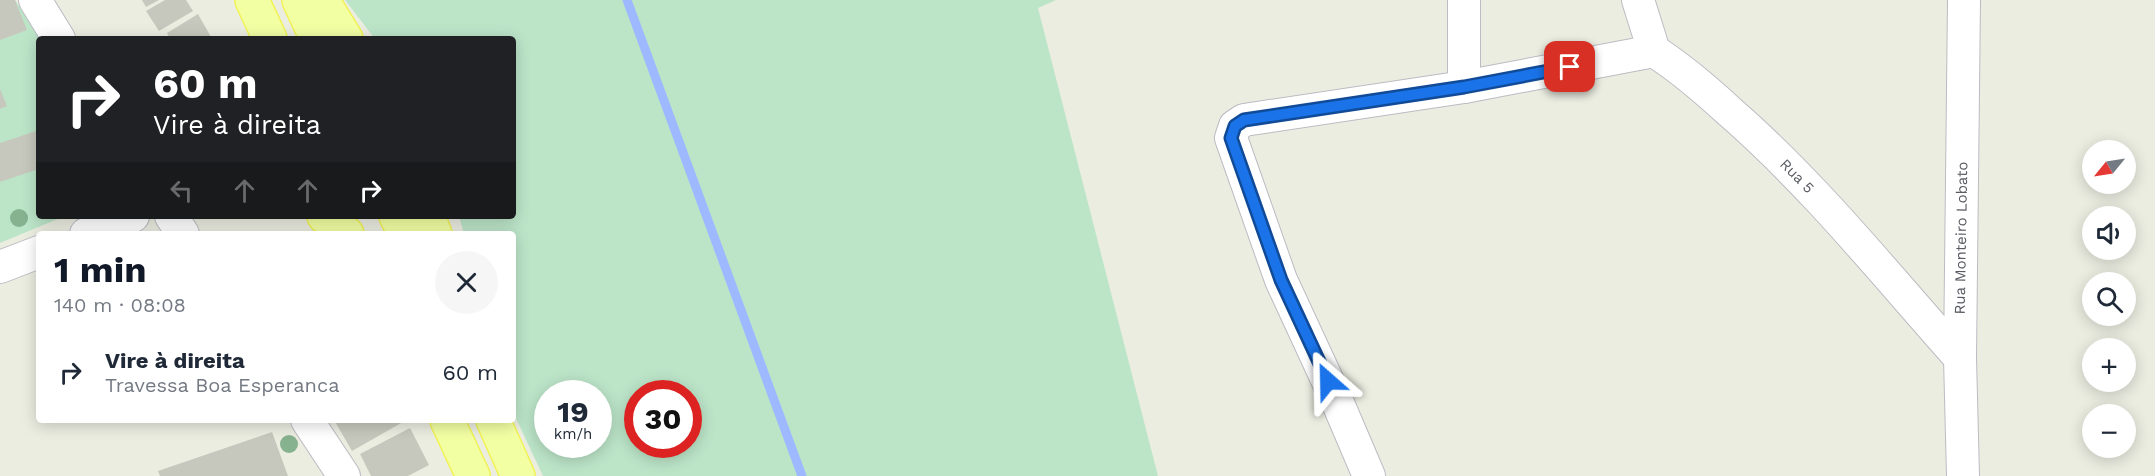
<!DOCTYPE html>
<html lang="pt">
<meta charset="utf-8">
<style>
:root{--surface:#fff;--page:#f6f6f7;--text:#1f2937;--muted:#747a83;--accent:#111827}
body{margin:0;font-family:"Work Sans",sans-serif;background:var(--page);color:var(--text);height:100vh;display:flex;flex-direction:column;font-size:22px;white-space:nowrap}
*{box-sizing:border-box;margin:0}
p{font-size:20px;color:var(--muted)}
.icon{flex:none;width:33px;height:33px;fill:none;stroke:currentColor;stroke-width:2;stroke-linecap:round;stroke-linejoin:round}
.map{position:relative;flex:1;overflow:hidden}
.drawer{position:absolute;left:36px;top:231px;width:480px;height:192px;display:flex;flex-direction:column;background:var(--surface);border-radius:6px;box-shadow:0 3px 15px #0003}
.drawer>*{flex:none}
.hud{position:absolute;left:36px;top:36px;width:480px;height:183px;border-radius:6px;box-shadow:0 3px 15px #0003;background:#202124;color:#fff;overflow:hidden}
.needle{width:39px;rotate:240deg}
.controls{position:absolute;left:2082px;top:140px;display:grid;gap:12px}
.controls a{display:grid;place-items:center;width:54px;height:54px;border-radius:50%;background:var(--surface);box-shadow:0 3px 15px #0003;font-size:30px}
.speed{position:absolute;left:534px;top:380px;display:flex;gap:12px;font-size:30px;font-weight:700;text-align:center}
.speed>*{display:grid;place-content:center;width:78px;height:78px;border-radius:50%;background:var(--surface);box-shadow:0 3px 15px #0003;line-height:1}
.speed small{font-size:15px;font-weight:400}
.speed .limit{border:9px solid #d22;background:#fff;color:#111}
.pin{position:absolute;display:grid;place-items:center;width:51px;height:51px;color:#fff;margin:-26px;border-radius:12px;box-shadow:0 3px 9px #0006}
.me{position:absolute;width:66px;margin:-33px;rotate:335deg;stroke-linejoin:round;filter:drop-shadow(0 0 4px #0008)}
.turn{display:flex;align-items:center;gap:21px;height:126px;padding:0 18px;font-size:27px}
.turn .icon{width:78px;height:78px;stroke-width:2.5}
.turn b{display:block;font-size:42px;line-height:51px}
.lanes{display:flex;align-items:center;height:57px;padding:0 18px;background:#0003;justify-content:center;gap:30px;direction:ltr}
.lanes .off{opacity:.35}
.round{display:grid;place-items:center;flex:none;width:63px;height:63px;border-radius:32px;background:var(--page)}
.head{display:flex;align-items:center;justify-content:space-between;height:102px;padding:0 18px}
h1{font-size:36px;font-weight:700;line-height:45px;color:var(--accent)}
ul{padding:0;list-style:none}
li{display:flex;align-items:center;gap:18px;height:78px;padding:0 18px}
li div{flex:1}
li b{display:block;font-size:22px}
li em{font-style:normal}
.map>svg:first-child{display:block}
.green{fill:#bce5c8;fill-rule:evenodd}
.lines{fill:none;stroke-linecap:round;stroke-linejoin:round}
.stream{stroke:#9eb9ff;stroke-width:9}
.building{fill:#c7c8bd}
.minor-casing{stroke:#bbbcc3;stroke-width:34}
.major-casing{stroke:#f1f354;stroke-width:36}
.minor{stroke:#fff;stroke-width:32}
.major{stroke:#f3ffa3;stroke-width:33}
.tree{fill:#86b290}
.route-casing{stroke:#114b97;stroke-width:15}
.route{stroke:#1a73e8;stroke-width:10}
.labels{text-anchor:middle;stroke-width:4.5;stroke-linejoin:round;paint-order:stroke}
.street-label{font-size:15px;fill:#595b62;stroke:#fff}
</style>
<div class="map">
<svg width="2155" height="476" viewBox="0 0 2155 476">
<rect width="100%" height="100%" fill="#ecede1"/>
<g class="green">
<polygon points="0,0 15,0 40,39 39,216 65,216 0,243"/>
<path d="M345,0h711l-18,8 120,468h-615l-30,-64v-178h-49l-5,-18h54v-177h-138zM548,393h50v51h-50zM638,393h50v51h-50z"/>
</g>
<g class="lines">
<polyline class="stream" points="627,0 802,476"/>
</g>
<g class="building">
<polygon points="0,0 15,0 27,30 0,40"/>
<polygon points="142,0 159,0 146,7"/>
<polygon points="165,0 186,0 193,11 159,31 146,11"/>
<polygon points="198,14 211,37 207,39 170,39 167,33"/>
<polygon points="0,89 7,106 0,109"/>
<polygon points="39,130 39,169 0,182 0,143"/>
<polygon points="334,420 402,420 403,422 352,451"/>
<polygon points="410,428 429,465 408,476 371,476 360,454"/>
<polygon points="272,432 288,476 160,476 158,471"/>
</g>
<g class="lines">
<g class="minor-casing">
<g id="minor">
<polyline points="35,0 59,39"/>
<polyline points="1464,0 1464,87"/>
<path d="M1638,0l16,51c28,18 51,38 75,60 85,74 156,163 231,247"/>
<polyline points="171,216 183,234"/>
<polyline points="86,234 133,216"/>
<polyline points="0,267 39,252"/>
<polyline points="307,420 344,476"/>
<polyline points="1369,476 1337,401 1281,280 1231,138 1235,126 1244,120 1464,87 1654,51"/>
<polyline points="1963,476 1960,358 1964,0"/>
</g>
</g>
<g class="major-casing">
<g id="major">
<polyline points="252,0 270,39"/>
<polyline points="299,0 317,39"/>
<polyline points="322,0 346,39"/>
<polyline points="324,216 347,234"/>
<polyline points="396,216 405,234"/>
<polyline points="428,216 435,234"/>
<polyline points="447,420 473,476"/>
<polyline points="493,420 518,476"/>
</g>
</g>
<use href="#minor" class="minor"/>
<use href="#major" class="major"/>
</g>
<g class="tree">
<circle cx="19" cy="218" r="9"/>
<circle cx="289" cy="444" r="9"/>
</g>
<g class="lines">
<g class="route-casing">
<polyline id="route" points="1328,381 1281,280 1231,138 1235,126 1244,120 1464,87 1570,67"/>
</g>
<use href="#route" class="route"/>
</g>
<g class="labels">
<g class="street-label">
<text transform="translate(1797 176) rotate(45)" y="5">Rua 5</text>
<text transform="translate(1961 238) rotate(-89)" y="5">Rua Monteiro Lobato</text>
</g>
</g>
</svg>
<div class="controls">
<a><svg class="needle" viewBox="-14 -14 28 28"><path d="M0-13l5 13h-10z" fill="#e53935"/><path d="M0 13l5-13h-10z" fill="#747a83"/></svg></a>
<a><svg class="icon" aria-label="sound" viewBox="0 0 24 24"><path d="M4 9h4l5-4v14l-5-4H4zM17 9q2 3 0 6"/></svg></a>
<a><svg class="icon" aria-label="search" viewBox="0 0 24 24"><circle cx="10" cy="10" r="6"/><path d="M15 15l6 6"/></svg></a>
<a>+</a>
<a>−</a>
</div>
<div class="speed"><div>19<small>km/h</small></div><div class="limit">30</div></div>
<div class="pin" style="left:1570px;top:67px;background:#d93025"><svg class="icon" aria-label="arrive" viewBox="0 0 24 24"><path d="M6 21V4h12l-3 4 3 4H6"/></svg></div>
<svg class="me" style="left:1328px;top:381px" viewBox="-20 -20 40 40"><path d="M0-17L14 15 0 8-14 15z" fill="#1a73e8" stroke="#fff" stroke-width="4"/></svg>
<div class="hud">
<div class="turn"><svg class="icon" aria-label="right" viewBox="0 0 24 24"><path d="M7 20v-9h11M14 6l5 5-5 5"/></svg><div><b>60 m</b>Vire à direita</div></div>
<div class="lanes"><svg class="icon off" aria-label="left" viewBox="0 0 24 24"><path d="M17 20v-9H6M10 6l-5 5 5 5"/></svg><svg class="icon off" aria-label="ahead" viewBox="0 0 24 24"><path d="M12 20V5M6 11l6-6 6 6"/></svg><svg class="icon off" aria-label="ahead" viewBox="0 0 24 24"><path d="M12 20V5M6 11l6-6 6 6"/></svg><svg class="icon" aria-label="right" viewBox="0 0 24 24"><path d="M7 20v-9h11M14 6l5 5-5 5"/></svg></div>
</div>
<section class="drawer">
<div class="head"><div><h1>1 min</h1><p>140 m · 08:08</p></div><a class="round"><svg class="icon" aria-label="close" viewBox="0 0 24 24"><path d="M6 6l12 12M18 6L6 18"/></svg></a></div>
<ul>
<li><svg class="icon" aria-label="right" viewBox="0 0 24 24"><path d="M7 20v-9h11M14 6l5 5-5 5"/></svg><div><b>Vire à direita</b><p>Travessa Boa Esperanca</p></div><em>60 m</em></li>
</ul>
</section>
</div>
